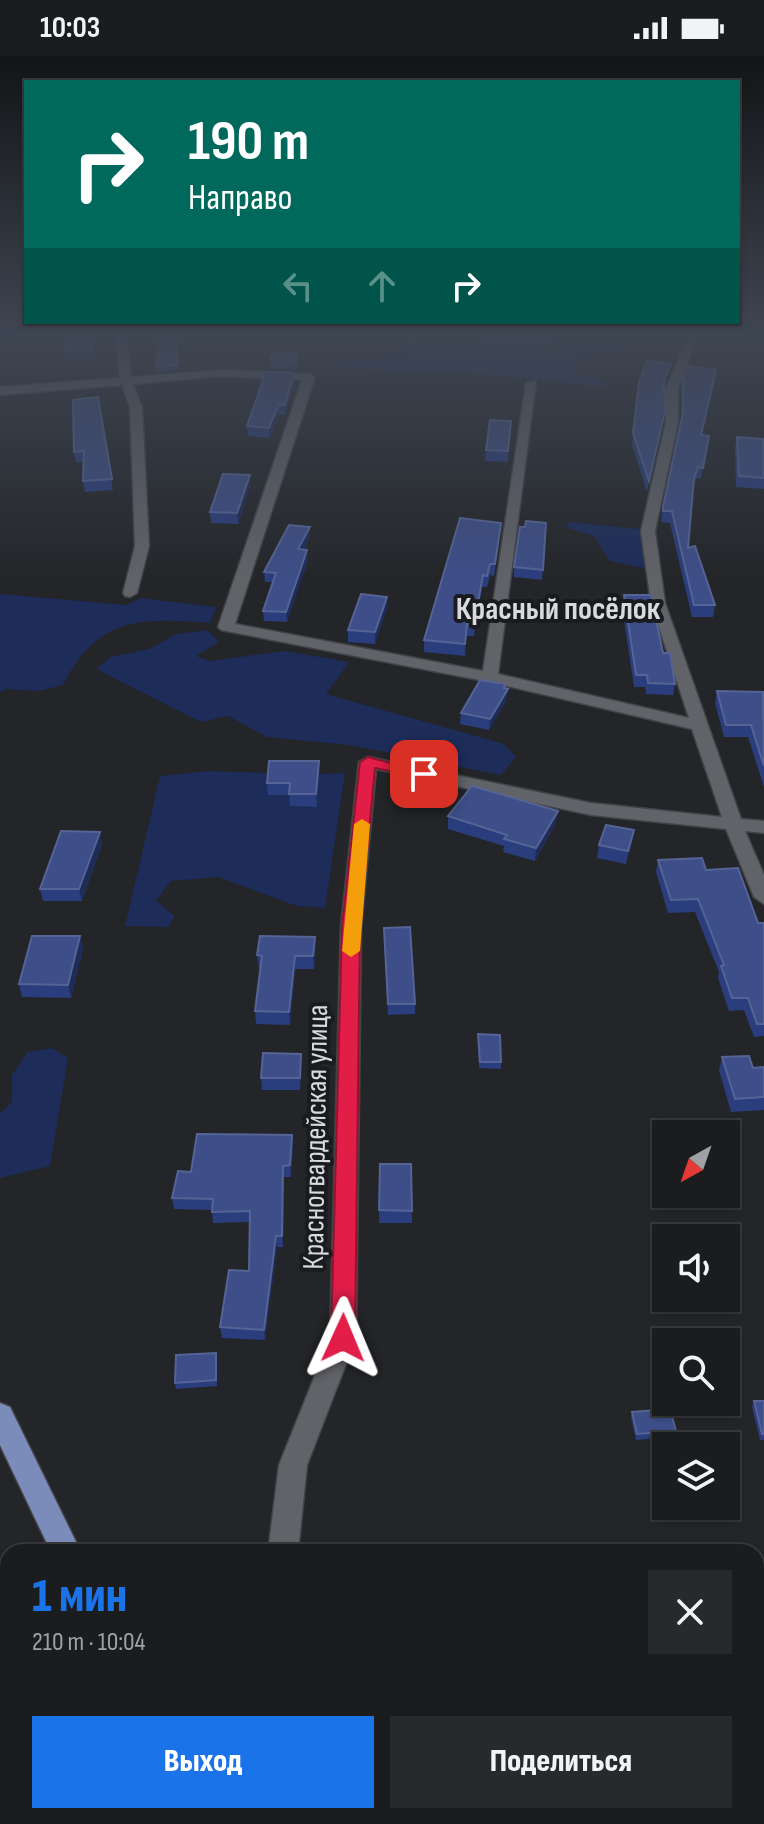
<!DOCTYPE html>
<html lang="ru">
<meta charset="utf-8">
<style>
:root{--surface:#1a1c1e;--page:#27292b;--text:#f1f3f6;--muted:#9fa1a4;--line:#383a3c;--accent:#1a73e8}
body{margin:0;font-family:"Sofia Sans Condensed",sans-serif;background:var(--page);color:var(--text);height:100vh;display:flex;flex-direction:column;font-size:30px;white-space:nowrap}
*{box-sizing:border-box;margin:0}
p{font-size:26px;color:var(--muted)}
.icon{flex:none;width:44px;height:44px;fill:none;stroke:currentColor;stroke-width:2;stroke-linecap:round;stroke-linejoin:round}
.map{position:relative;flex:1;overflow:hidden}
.drawer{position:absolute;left:0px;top:1488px;width:764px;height:280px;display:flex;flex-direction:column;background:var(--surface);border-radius:24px 24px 0 0;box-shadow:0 2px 6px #0004,0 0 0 2px var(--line)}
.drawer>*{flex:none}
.guide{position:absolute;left:24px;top:24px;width:716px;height:244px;border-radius:0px;box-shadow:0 2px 6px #0004,0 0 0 2px var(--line);background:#00695c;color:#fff;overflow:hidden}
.needle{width:52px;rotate:220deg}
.controls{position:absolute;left:652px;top:1064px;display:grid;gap:16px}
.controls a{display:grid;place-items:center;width:88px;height:88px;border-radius:0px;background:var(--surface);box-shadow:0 2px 6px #0004,0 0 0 2px var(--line);font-size:40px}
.pin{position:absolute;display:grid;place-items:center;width:68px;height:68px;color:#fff;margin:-34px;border-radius:16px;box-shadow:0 4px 12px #0006}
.me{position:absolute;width:88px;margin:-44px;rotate:1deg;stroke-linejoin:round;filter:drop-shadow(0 0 6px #0008)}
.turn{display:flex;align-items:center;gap:28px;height:168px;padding:0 32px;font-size:36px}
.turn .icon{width:104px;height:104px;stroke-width:2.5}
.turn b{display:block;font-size:56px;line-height:68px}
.lanes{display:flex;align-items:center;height:76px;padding:0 32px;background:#0003;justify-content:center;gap:40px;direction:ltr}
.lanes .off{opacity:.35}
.round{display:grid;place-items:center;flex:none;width:84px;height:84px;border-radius:0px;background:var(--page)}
.head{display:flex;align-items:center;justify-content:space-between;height:136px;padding:0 32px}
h1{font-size:48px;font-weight:800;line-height:60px;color:var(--accent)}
.action{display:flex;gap:16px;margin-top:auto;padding:16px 32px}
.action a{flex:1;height:92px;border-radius:0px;background:var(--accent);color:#fff;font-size:32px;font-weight:800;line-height:92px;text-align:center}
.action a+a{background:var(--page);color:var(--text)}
.status{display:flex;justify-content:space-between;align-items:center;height:56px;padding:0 40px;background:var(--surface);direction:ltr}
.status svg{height:22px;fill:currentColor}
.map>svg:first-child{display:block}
.green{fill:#1d2c59}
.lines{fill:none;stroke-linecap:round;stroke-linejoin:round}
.street-casing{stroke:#414346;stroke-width:3}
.primary-casing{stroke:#414346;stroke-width:3}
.street{fill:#626368;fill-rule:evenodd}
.primary{fill:#7b8cba;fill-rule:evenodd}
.wall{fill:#2a3d7d}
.shaded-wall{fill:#1f2c57}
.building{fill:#3d4e88;stroke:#556495;stroke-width:2}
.route{fill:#e11d48;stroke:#92132f;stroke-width:2}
.slow{fill:#f59e0b}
.labels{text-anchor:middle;stroke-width:8;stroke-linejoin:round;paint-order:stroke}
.street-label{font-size:30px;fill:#d9dadd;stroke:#1a1b1f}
.far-district-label{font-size:32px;font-weight:bold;fill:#d9dadd;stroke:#1a1b1f}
</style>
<div class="status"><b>10:03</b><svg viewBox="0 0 49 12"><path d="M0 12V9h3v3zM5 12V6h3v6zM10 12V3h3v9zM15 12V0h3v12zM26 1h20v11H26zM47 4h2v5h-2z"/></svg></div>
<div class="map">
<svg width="764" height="1768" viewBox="0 0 764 1768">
<rect width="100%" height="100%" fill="#232528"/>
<g class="green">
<polygon points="495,279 511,279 510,284 523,285 525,279 557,279 547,295 552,298 581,286 616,290 620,295 581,300 575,309 576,316 608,329 595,330 486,318 332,312 338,302 364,304 412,297 404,293 411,281 432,293 443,295 451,287 474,290"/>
<polygon points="568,466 639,473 648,513 610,505 594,480 568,472"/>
<path d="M0,538l126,11 15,-7 75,9 -6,16c-69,-5 -112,-7 -147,62l-24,6 -34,-2 -5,4z"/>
<polygon points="207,574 219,586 196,600 210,605 285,595 349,606 326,638 504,688 516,701 501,719 349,689 267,681 228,660 201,666 96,613 111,601 149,593 177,578"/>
<polygon points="209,715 270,717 291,739 290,750 316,751 319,718 345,717 325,852 297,850 218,821 171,825 156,845 175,860 168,871 125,870 160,720"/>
<polygon points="52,992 68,1002 50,1110 0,1122 0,1058 12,1045 12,1019 28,996"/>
</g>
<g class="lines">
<g class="street-casing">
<polygon id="street" points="116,279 126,279 131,321 222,314 309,318 315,321 235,568 483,615 526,327 536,325 498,618 689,662 651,547 641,475 666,366 666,333 685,288 690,285 695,288 678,333 678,366 655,475 665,547 741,763 764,765 764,777 745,775 764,819 764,848 754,841 726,773 591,759 376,713 361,871 356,1282 307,1409 298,1496 268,1496 279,1409 330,1282 341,871 359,706 368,701 591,747 722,761 692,673 490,626 221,574 218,571 302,324 222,320 133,328 142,351 149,490 137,537 130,541 125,540 123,537 135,490 130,351 122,329 0,339 0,331 120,322"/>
</g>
<g class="primary-casing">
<g id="primary">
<polygon points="0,1347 10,1351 81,1496 51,1496 0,1389"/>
<polygon points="170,1760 204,1760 207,1768 173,1768"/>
</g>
</g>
<use href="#street" class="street"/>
<use href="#primary" class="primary"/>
</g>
<g class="wall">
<polygon points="178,279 178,314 157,316 156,311"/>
<polygon points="298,297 298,307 296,314 271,313 270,303"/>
<polygon points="669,318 664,329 665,355 663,366 647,436 632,388 639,327"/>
<polygon points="683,323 715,325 702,379 709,380 701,422 697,422 693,430 688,492 715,549 713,561 692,561 670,467 661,466 663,451 681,364 681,334"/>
<polygon points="294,327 285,359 279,358 270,382 248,380 247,370"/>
<polygon points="98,341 113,434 85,436 83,425 84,406 76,406 74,396"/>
<polygon points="511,365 508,406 485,405 486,394"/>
<polygon points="737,381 764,398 764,433 736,431 735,392"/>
<polygon points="250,430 238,468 211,467 210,456"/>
<polygon points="501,467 494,520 490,519 487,531 482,531 474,580 466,580 465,600 424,596 424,584"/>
<polygon points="546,467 542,524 514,521 514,511 525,471"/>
<polygon points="310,481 304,494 308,504 287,566 264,565 263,555 273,526 265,526 264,516"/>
<polygon points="624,539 663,597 675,628 673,639 646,638 645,631 634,631 622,550"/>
<polygon points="387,541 387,552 375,588 348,586 348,574"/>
<polygon points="717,635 764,638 764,731 748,681 724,681 715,647"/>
<polygon points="507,643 489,674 460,668 461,657"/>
<polygon points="319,718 317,751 290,750 289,739 268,739 267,727"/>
<polygon points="448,760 556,767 535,805 503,796 504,790 448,773"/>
<polygon points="632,787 626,808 597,802 599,789"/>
<polygon points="102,788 82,845 43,845 40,833"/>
<polygon points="658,804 706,814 758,867 764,867 764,980 754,981 744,954 729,955 718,922 719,916 695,856 668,857 656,816"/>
<polygon points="80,880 83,893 71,942 22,941 19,928"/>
<polygon points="315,881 316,893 314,913 295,913 290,969 256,968 255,955 260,912 259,912 257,899"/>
<polygon points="384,883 415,948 415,958 388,959"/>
<polygon points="478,978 501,1006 501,1013 479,1012"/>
<polygon points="722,1001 753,1012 764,1011 764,1054 731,1056 719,1014"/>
<polygon points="301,1010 300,1034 262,1034 261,1022"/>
<polygon points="292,1079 293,1090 291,1121 284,1121 283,1191 277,1191 265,1284 222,1282 220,1271 249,1215 250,1166 213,1167 212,1154 174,1153 172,1142 191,1116"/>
<polygon points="380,1108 411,1108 412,1167 379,1167"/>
<polygon points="216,1297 217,1330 176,1333 175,1327"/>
<polygon points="754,1345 764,1345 764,1384 760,1384 752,1351"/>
<polygon points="632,1356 676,1375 674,1381 636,1384 631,1362"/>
</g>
<g class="shaded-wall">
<polygon points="93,279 95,302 67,304 65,295"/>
<polygon points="671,308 669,318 663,333 664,323"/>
<polygon points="294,317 294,327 285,359 285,349"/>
<polygon points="279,348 279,358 270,382 269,372"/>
<polygon points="665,355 663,366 647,436 649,425"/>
<polygon points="250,419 250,430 238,468 237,457"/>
<polygon points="310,471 310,481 299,503 298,493"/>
<polygon points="307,494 308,504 287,566 286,556"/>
<polygon points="483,519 482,531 474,580 474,569"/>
<polygon points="387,541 387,552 375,588 375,576"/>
<polygon points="505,628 505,638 508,633 507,643 489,674 490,663"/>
<polygon points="319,705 319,718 317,751 316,738"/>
<polygon points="558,755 556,767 535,805 536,792"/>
<polygon points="634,774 632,787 626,808 628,795"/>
<polygon points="100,776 102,788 82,845 79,833"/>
<polygon points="80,880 83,893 71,942 68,929"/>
<polygon points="315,881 316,893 314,913 313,900"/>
<polygon points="295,900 295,913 290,969 289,956"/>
<polygon points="292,1079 293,1090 291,1121 290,1109"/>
<polygon points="283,1110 284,1121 283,1191 282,1180"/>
<polygon points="276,1180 277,1191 265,1284 264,1274"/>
<polygon points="7,1660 9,1768 0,1768"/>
</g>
<g class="building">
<polygon points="65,279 92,279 93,293 65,295"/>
<polygon points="160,279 177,279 178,309 156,311"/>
<polygon points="273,297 298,297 296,304 270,303"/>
<polygon points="647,304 671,308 664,323 665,355 649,425 633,377 639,327"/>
<polygon points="688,310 716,314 701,379 709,380 703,412 698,411 694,422 688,492 695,490 715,549 694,549 672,455 663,455 663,451 683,356 683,323"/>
<polygon points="266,316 294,317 285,349 279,348 269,372 247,370"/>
<polygon points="98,341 112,423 83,425 84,395 74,396 73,344"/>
<polygon points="490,364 511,365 508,395 486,394"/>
<polygon points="737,381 763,383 764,422 739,420"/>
<polygon points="223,418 250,419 237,457 210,456"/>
<polygon points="460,462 501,467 495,508 490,508 487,520 483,519 474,569 467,568 465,588 424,584"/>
<polygon points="526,465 546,467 543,514 514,511 520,471 525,471"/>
<polygon points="289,469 310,471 298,493 307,494 286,556 263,555 276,517 264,516"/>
<polygon points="361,538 387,541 375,576 348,574"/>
<polygon points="624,539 651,539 663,597 670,597 675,628 648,627 647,619 636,619"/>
<polygon points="480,624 505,628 504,632 508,633 490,663 461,657"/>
<polygon points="717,635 763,636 764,710 751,669 726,669"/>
<polygon points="269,705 319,705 316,738 289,738 290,727 267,727"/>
<polygon points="472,730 558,755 536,792 504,783 507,779 448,760"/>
<polygon points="606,769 634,774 628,795 599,789"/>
<polygon points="61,775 100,776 79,833 40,833"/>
<polygon points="702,802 706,814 738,812 758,867 764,867 764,968 757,968 748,942 732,942 721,910 724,909 698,843 671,844 658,804"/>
<polygon points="410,871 415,948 388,948 384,872"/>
<polygon points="32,880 80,880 68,929 19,928"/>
<polygon points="260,880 315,881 313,900 295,900 289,956 255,955 262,900 257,899"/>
<polygon points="478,978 500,979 501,1006 480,1006"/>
<polygon points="263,997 301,998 300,1022 261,1022"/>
<polygon points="749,1000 753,1012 764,1011 764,1041 735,1043 722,1001"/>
<polygon points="197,1078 292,1079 290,1109 283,1110 282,1180 276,1180 264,1274 220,1271 229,1214 249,1215 250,1155 212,1156 213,1143 172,1142 178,1115 191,1116"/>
<polygon points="380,1108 411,1108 412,1155 379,1154"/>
<polygon points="216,1297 216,1324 175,1327 176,1299"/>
<polygon points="754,1345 764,1345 764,1378 762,1378"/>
<polygon points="670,1353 676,1375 637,1378 632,1356"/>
<polygon points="8,1582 8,1660 0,1768 0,1583"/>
</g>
<linearGradient id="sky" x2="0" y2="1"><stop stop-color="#131416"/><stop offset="0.53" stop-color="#3f4653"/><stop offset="1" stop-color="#3f4653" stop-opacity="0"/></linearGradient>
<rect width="764" height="527" fill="url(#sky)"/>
<polygon class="route" points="368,701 432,718 424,722 375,712 360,871 355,1282 352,1290 343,1293 335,1290 331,1282 342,871 360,706"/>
<polygon class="slow" points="362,763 370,768 360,895 351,901 342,895 354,768"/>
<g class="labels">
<g class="street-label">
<text transform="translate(315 1081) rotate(-89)" y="10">Красногвардейская улица</text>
</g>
<g class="far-district-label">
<text x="558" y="563">Красный посёлок</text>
</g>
</g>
</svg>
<div class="controls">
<a><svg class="needle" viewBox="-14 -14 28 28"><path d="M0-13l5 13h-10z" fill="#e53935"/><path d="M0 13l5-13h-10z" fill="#9fa1a4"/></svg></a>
<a><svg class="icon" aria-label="sound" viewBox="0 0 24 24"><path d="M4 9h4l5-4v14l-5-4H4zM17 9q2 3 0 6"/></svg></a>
<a><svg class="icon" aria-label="search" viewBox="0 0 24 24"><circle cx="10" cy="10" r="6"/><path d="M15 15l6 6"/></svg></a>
<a><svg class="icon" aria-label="layers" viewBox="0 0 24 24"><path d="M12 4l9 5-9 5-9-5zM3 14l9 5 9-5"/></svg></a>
</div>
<div class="pin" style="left:424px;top:718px;background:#d93025"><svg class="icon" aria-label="arrive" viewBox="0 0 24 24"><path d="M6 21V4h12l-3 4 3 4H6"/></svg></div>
<svg class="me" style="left:343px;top:1282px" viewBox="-20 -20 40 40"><path d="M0-17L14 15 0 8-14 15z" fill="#e11d48" stroke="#fff" stroke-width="4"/></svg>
<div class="guide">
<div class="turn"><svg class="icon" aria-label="right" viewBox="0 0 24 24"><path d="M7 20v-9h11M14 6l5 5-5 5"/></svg><div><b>190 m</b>Направо</div></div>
<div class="lanes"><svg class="icon off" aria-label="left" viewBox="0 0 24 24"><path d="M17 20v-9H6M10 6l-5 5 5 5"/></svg><svg class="icon off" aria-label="ahead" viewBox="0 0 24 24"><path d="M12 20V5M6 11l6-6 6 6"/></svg><svg class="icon" aria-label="right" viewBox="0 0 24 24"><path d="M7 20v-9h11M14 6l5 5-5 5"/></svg></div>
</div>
<section class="drawer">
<div class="head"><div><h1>1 мин</h1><p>210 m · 10:04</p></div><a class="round"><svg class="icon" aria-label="close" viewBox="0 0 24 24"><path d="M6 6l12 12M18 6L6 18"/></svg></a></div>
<div class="action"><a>Выход</a><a>Поделиться</a></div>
</section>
</div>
